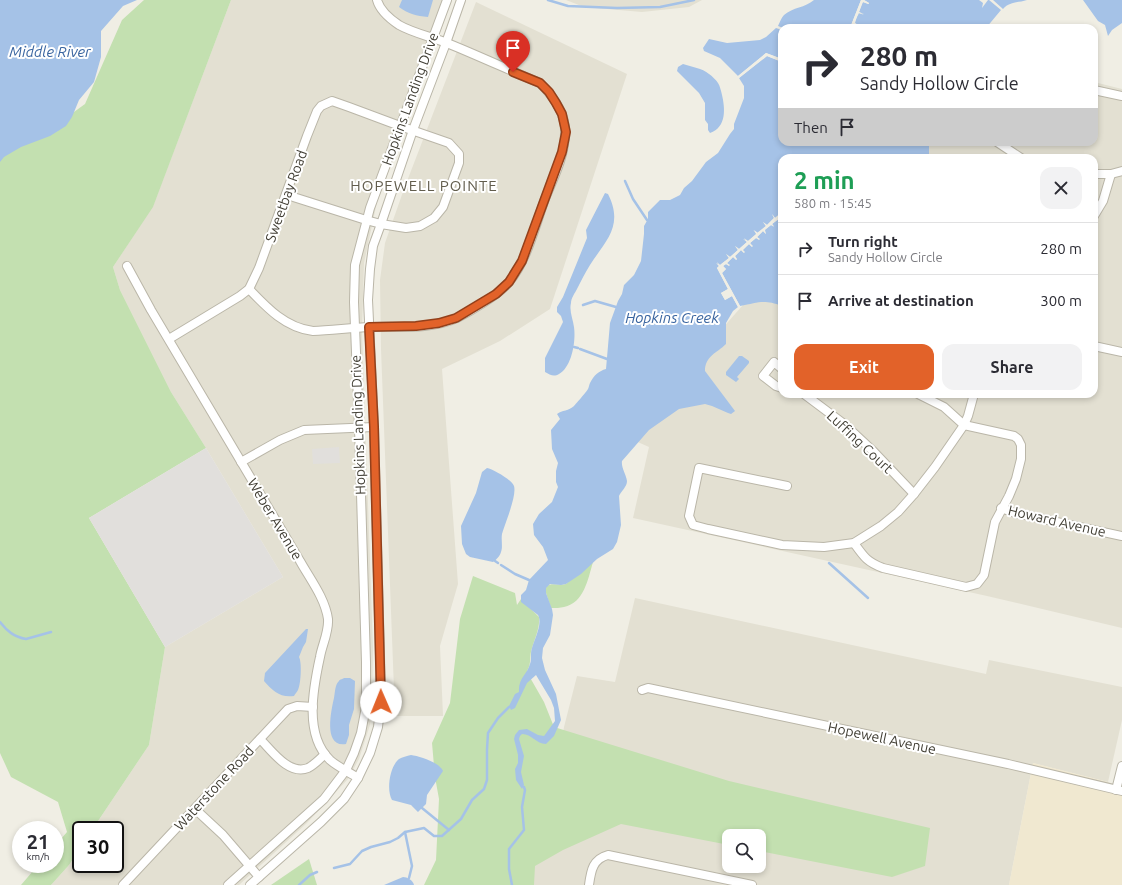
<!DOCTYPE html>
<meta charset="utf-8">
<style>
:root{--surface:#fff;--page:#f2f2f3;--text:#2b2b33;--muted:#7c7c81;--line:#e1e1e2;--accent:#e26229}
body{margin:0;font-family:Ubuntu,sans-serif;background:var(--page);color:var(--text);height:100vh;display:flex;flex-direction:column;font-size:15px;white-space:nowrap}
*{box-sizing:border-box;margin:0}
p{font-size:13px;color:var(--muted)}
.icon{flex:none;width:22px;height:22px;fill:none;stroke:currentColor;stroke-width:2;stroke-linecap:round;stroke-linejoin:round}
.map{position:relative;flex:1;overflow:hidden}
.sheet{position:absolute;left:778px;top:154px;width:320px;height:244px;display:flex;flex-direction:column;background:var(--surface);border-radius:12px;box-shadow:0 2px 6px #0003}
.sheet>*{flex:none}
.guide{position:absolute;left:778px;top:24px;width:320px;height:122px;border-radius:12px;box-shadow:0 2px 6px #0003;background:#fff;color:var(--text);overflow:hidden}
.fabs{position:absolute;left:722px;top:829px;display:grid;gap:8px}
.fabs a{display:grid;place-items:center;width:44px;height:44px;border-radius:8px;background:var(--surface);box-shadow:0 2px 6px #0003;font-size:20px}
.speed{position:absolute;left:12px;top:821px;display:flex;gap:8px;font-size:20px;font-weight:700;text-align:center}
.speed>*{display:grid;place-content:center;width:52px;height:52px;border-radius:50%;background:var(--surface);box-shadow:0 2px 6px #0003;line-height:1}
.speed small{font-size:10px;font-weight:400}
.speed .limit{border:2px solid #111;border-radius:6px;background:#fff;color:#111}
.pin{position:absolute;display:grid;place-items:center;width:34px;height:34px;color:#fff;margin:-41px -17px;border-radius:50% 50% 50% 0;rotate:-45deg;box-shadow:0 0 4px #0007}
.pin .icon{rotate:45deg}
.me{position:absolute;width:44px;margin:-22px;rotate:359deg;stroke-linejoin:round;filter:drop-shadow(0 0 3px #0008)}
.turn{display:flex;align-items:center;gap:14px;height:84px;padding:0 16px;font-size:18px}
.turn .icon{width:52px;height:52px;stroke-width:2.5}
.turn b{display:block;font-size:28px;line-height:34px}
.then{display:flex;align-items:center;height:38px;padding:0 16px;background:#0003;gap:8px;font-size:15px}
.round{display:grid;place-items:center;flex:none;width:42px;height:42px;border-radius:12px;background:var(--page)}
.headline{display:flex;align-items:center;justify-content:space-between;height:68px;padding:0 16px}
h1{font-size:24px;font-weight:600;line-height:30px;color:#1e9e55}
.button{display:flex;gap:8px;margin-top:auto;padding:8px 16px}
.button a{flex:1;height:46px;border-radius:12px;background:var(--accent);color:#fff;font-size:16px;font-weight:600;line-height:46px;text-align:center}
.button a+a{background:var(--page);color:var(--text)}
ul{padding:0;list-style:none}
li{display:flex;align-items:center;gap:12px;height:52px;padding:0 16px;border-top:1px solid var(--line)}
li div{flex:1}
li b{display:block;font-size:15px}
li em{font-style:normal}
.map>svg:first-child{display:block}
.residential{fill:#e3e0d2;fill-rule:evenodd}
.commercial{fill:#f0e8d0}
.green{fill:#c3e0b0}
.parking{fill:#e1dfdc}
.water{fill:#a5c2e7}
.pier{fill:#f0eee4}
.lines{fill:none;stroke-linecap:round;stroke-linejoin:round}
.stream{stroke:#a5c2e7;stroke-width:2.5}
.street-casing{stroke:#bab6a8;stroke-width:10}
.street{stroke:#fff;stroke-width:8}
.route-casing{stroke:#93401b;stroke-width:10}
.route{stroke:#e26229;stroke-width:7}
.labels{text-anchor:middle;stroke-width:4;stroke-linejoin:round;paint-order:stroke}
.street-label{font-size:14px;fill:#413e34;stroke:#fff}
.water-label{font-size:15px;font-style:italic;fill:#3a65a0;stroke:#fff}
.neighbourhood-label{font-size:15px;letter-spacing:1px;fill:#625d4d;stroke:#fff}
</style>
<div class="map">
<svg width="1122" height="885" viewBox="0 0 1122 885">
<rect width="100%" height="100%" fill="#f0eee4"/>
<g class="residential">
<polygon points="231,0 452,0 377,202 364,263 362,331 373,647 372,703 370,725 359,759 348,779 307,823 239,885 51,885 69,865 81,847 81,864 115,864 115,830 92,830 149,745 165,647 283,577 206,448 171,392 120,290 113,267 153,206"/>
<polygon points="566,0 702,0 689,7 642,12 584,7"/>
<polygon points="476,2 627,74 550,309 500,341 442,369 458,584 440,646 443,716 395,716 381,349 380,280 385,243 404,189"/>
<polygon points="1094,82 1122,89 1122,628 987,596 633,518 649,447 631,439 712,340 782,261 782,394 1094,394 1094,158 921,158 925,142 1094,142"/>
<path d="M635,598l351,76 3,-14 133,27v33l-14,62 -75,-19 -24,122h-477l4,-74 14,1 14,-85 13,-51 38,6zM729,836h30v30h-30z"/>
</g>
<polygon class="commercial" points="1033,763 1108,782 1116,790 1122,791 1122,885 1009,885"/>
<g class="green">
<polygon points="144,0 231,0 153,207 113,267 120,290 171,392 206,448 89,518 165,647 149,745 92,830 81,830 81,847 69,865 51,885 21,885 39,864 55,864 55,846 67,832 58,802 11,777 0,753 0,160 5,153 45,133 85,104 122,20"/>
<path d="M593,562c-5,17 -9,41 -29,45 -4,1 -8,1 -13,1l-5,-15v-6c5,-5 13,-1 20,-3z"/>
<path d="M473,576l42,17 2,12 4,-6 18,18c1,11 -4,21 -7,31 -3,8 0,15 -5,23l1,3 16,28 10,25 175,54 201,47 -5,38 -33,11 -133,-26v-15h-30v9l-108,-21 -58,26 -28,16 -1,19h-110l12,-25 3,-61 -4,-22 -3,-34 18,-40 10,-84z"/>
<polygon points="309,859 317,885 271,885"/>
</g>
<g class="parking">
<polygon points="339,447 340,463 313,464 312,449"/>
<polygon points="206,448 283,577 165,647 89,518"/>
</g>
<g class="water">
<polygon points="0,0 137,0 123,6 101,31 101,57 94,82 79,100 72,117 66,126 50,136 21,147 4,157 0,162"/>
<path d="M402,0h31l-5,17c-12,-1 -19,-3 -29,-10z"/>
<path d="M814,0h47l-11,28h-67l-5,-2c2,-4 3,-8 6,-11 9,-8 21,-7 30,-15z"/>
<polygon points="864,0 979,0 983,3 982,8 988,0 989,0 1001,10 986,28 853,28 854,24 860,26 854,23 859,13 864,15 859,12 863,2 868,4 869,3"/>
<path d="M993,0h34c-9,3 -17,1 -24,9z"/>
<polygon points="1083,0 1122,0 1122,23 1112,30 1108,36 1105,25 1098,21"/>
<polygon points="776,28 782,30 782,59 766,53 738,76 720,58 704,51 703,48 709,39 727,43 760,40 766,37"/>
<path d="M767,56l15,6v80h147v16h-77l-1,-2 -2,2h-67v49l-2,-1 2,2v4l-7,6 -3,-4 2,4 -7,7 -4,-3 3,4 -9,7 -4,-3 4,4 -9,7 -4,-3 3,4 -8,7 -4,-3 3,4 -8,7 -4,-3 3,4 -9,7 -3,-3 2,4 -2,2 11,21 -7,4 4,7 7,-4 6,11 -5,4 -7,12v21c-9,9 -21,12 -21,27l30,40 -4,3 -3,-1 -16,-7 -7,-2 -26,5 -30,21 -27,31c-1,7 4,13 5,20 0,6 -6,10 -8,15l2,29 -4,17 -4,7 -16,10 -16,15 -15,10 -5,1 -11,-1 -4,4v5l6,16 1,6 -3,20 -7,13 -1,10 3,12 11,24 5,26 -7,16 -8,8c-10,0 -14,-10 -24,-10l-2,2 -1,3 5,17 -3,16 3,13 -2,4 -6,-9 -1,-11 3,-6v-8l-4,-16 1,-4 4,-5 8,-1 11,6 6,1 11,-15 -1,-13 -3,-8 -15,-25 -9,8 -12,25 -4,2 -2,-4 6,-12 4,-2c-1,-14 8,-17 11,-28 2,-5 0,-11 2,-16 2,-8 11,-24 6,-33l-17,-13v-7l5,-5 3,-10 19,-20 -5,-13 -9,-12 -1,-11 6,-10 13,-12 6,-15 -2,-5v-11l2,-8 -6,-14 -1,-19 9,-11 -3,-5c5,-4 12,-3 17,-8 2,-2 13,-15 14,-17 1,-2 1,-4 2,-6 4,-8 9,-12 16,-14l4,-46 8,-22 4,-7 2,-9 10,-10 7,-14 3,-27v-8l4,-7v-7l12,-12h10l10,-5 4,-7 8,-7 14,-19 12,-9 12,-19 4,-5v-5l10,-26v-12l-5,-8z"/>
<path d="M683,64c9,3 19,4 26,10 3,2 7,6 9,9 2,3 3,8 4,12 3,13 5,32 -12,38l-2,-3v-6l-3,-4v-17l-6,-10 -22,-22 1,-4z"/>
<path d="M605,193l3,1c16,32 -2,46 -18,71 -5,8 -9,16 -13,24 -2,4 -6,9 -6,14 -2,8 2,16 3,24 2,14 -2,40 -15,47 -5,3 -9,1 -14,-2v-14l18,-36 -2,-6 -4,-4v-5l6,-10 24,-59 -1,-8z"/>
<path d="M782,216v90c-19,-7 -24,-3 -42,0l-18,-33 4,-4 -3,-3 3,-2 3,2 -2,-3 6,-6 4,3 -2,-4 6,-6 3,3 -2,-3 7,-6 3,3 -2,-4 6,-5 3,1 -2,-2 6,-6 3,3 -2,-4 7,-5 3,1 -2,-2 7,-5 2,1 -2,-2z"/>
<polygon points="739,356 742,356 749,361 749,363 737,377 739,379 736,382 726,375 726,372"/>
<path d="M487,468c6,1 25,12 27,18 3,10 -9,37 -12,48 -1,6 1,13 -1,18 -1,4 -5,8 -8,10l-23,-5 -4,-3 -4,-10 -1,-18 15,-33 6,-21z"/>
<path d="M306,629h2l-2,13 -3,5 -4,10c3,5 2,27 -1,33 -1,2 -3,4 -4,6 -14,2 -21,-5 -30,-15l1,-8z"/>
<path d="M345,678h5l5,3 -1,28 -5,16v10l-3,9c-23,4 -15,-33 -12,-46 1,-5 1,-14 5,-17 0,-1 5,-3 6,-3z"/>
<path d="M411,755c9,1 29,8 32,16l-16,24 -1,9 -8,8 -7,-7 -19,-5c-6,-10 -2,-34 7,-41 3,-2 8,-3 12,-4z"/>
<path d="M403,877c4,0 10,3 11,8h-30z"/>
</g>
<g class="pier">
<polygon points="861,0 864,0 869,3 869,4 863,2 862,3 859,12 864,14 858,13 855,23 860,26 854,25 853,28 850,28"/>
<polygon points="766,53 782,59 782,62 767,56 739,78 738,76"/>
<polygon points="782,212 782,216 779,218 782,221 778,219 772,224 774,227 771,225 765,230 766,234 763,231 757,237 760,239 759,240 756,238 750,243 753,246 752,247 749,244 743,250 745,252 744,253 741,250 735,256 737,259 736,260 733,257 727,263 730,265 729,266 726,264 723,266 726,269 722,273 740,306 738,307 732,296 725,300 721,293 728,289 717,268 719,266 716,263 720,265 729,258 726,254 730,257 738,250 735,246 739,249 747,242 743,239 748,241 756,234 754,230 758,233 766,226 763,222 767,225 774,218 772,214 775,218"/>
</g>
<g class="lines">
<g class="stream">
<polyline points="548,0 568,6 617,8 660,7 694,0"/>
<polyline points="625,181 633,199 647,220"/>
<polyline points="583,305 595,301 616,307"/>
<polyline points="574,347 578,348"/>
<polyline points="580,349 607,359"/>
<polyline points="495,561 498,563"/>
<polyline points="829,563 868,598"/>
<polyline points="501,565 515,574 529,580"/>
<path d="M0,622c7,9 14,15 26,17l25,-7"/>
<polyline points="422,808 449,830"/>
<polyline points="405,832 412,866 409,878"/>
<polyline points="334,868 350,864 362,851 371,847 390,842 398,838 405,832 424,828 434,836 442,836 461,819 472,800 484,789 487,780 487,749 488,733 498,718 509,707"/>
<polyline points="299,885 310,875 317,872"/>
<polyline points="512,885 509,869 509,849 524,830 522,807 525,790 524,787"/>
</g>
<g class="street-casing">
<g id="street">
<polyline points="1094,90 1122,96"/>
<polyline points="997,142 1021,158"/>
<polyline points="1094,174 1111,174 1122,171"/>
<polyline points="1094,216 1103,201 1111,174"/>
<path d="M127,266l24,44 149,251c10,18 25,37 28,58 1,13 -6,26 -8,38 -7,32 -16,78 10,103 8,7 19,12 28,18"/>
<path d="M249,289c18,19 37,39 64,42 19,-1 38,-3 57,-4 28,-1 60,3 87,-9 14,-7 43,-24 52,-36 18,-21 26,-56 36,-83 8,-20 20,-43 20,-66 1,-19 -12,-37 -25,-50 -31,-13 -61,-27 -93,-40 -15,-6 -34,-10 -48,-18 -9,-6 -19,-14 -22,-25"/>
<polyline points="169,339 240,296 249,289 259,268 307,136 317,111 321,106 332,101 349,107 400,126 449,143 459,154 459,163 443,207 434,218 420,226 406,228 381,224 366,220 287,195"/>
<polyline points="1094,346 1122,352"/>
<polyline points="782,369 774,362 763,376 776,386 782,388"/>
<polyline points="804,394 844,424 874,452 914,494"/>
<polyline points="241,462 280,440 304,430 374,427"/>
<polyline points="787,486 699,468 689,516 693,525 708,529 782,545 824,547 854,543 881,526 898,512 914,494 935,467 964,425 968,416 974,394"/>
<polyline points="1001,508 1015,513 1122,536"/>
<path d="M854,543c10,14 13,19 29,25l83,19 11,-3 7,-9 11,-53 14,-26 7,-17 5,-20v-14l-3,-6 -4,-3 -50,-11 -20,-18 -26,-13"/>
<polyline points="642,690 648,688 1008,764 1122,791"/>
<path d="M260,739c11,11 29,37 48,29 6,-3 12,-9 17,-14"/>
<polyline points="1116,790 1122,766"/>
<polyline points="195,809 223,835 259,877"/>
<polyline points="123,885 288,709 297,706 313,707"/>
<polyline points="228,885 324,799 346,770 354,753 361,733 366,707 366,662 359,427 354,302 355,265 370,208 447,0"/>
<polyline points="250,885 321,822 344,799 358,778 370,753 378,727 381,701 380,655 374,427 368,300 370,269 373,246 381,224 413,130 446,43 461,0"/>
<path d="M589,885c2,-15 4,-26 19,-30l144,30"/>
</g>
</g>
<use href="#street" class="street"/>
</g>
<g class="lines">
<g class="route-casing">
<polyline id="route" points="381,702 374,427 369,327 416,326 439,323 456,318 496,294 509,282 522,261 562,152 566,132 562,114 556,103 549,92 540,83 513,72"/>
</g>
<use href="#route" class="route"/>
</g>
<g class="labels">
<g class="street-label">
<text transform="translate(410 99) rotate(-70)" y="5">Hopkins Landing Drive</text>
<text transform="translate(286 196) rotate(-70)" y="5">Sweetbay Road</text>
<text transform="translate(358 425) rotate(-92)" y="5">Hopkins Landing Drive</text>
<text transform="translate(860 442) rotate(43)" y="5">Luffing Court</text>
<text transform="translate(275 519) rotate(59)" y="5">Weber Avenue</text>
<text transform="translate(1057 521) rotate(13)" y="5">Howard Avenue</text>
<text transform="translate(882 738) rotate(12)" y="5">Hopewell Avenue</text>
<text transform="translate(214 788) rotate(-47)" y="5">Waterstone Road</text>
</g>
<g class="water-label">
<text x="50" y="57">Middle River</text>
<text x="672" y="323">Hopkins Creek</text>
</g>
<g class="neighbourhood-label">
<text x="424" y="191">HOPEWELL POINTE</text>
</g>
</g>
</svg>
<div class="fabs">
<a><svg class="icon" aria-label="search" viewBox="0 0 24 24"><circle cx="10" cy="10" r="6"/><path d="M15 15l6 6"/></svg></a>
</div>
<div class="speed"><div>21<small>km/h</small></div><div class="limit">30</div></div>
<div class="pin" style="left:513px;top:72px;background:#d93025"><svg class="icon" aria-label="arrive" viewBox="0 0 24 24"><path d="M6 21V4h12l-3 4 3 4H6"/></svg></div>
<svg class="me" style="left:381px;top:702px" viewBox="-20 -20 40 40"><circle r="19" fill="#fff"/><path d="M0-13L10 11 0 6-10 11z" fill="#e26229"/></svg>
<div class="guide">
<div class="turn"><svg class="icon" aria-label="right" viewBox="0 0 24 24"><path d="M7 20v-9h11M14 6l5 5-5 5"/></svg><div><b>280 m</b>Sandy Hollow Circle</div></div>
<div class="then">Then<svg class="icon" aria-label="arrive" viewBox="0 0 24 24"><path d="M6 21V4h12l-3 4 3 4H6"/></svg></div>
</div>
<section class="sheet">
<div class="headline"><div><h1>2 min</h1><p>580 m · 15:45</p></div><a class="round"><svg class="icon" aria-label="close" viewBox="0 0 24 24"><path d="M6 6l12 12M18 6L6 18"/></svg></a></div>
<ul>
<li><svg class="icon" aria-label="right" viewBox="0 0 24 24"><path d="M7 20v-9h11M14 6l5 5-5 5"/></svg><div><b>Turn right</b><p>Sandy Hollow Circle</p></div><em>280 m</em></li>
<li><svg class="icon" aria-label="arrive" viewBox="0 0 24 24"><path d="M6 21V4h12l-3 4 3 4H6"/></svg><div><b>Arrive at destination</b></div><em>300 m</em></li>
</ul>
<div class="button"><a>Exit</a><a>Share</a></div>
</section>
</div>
